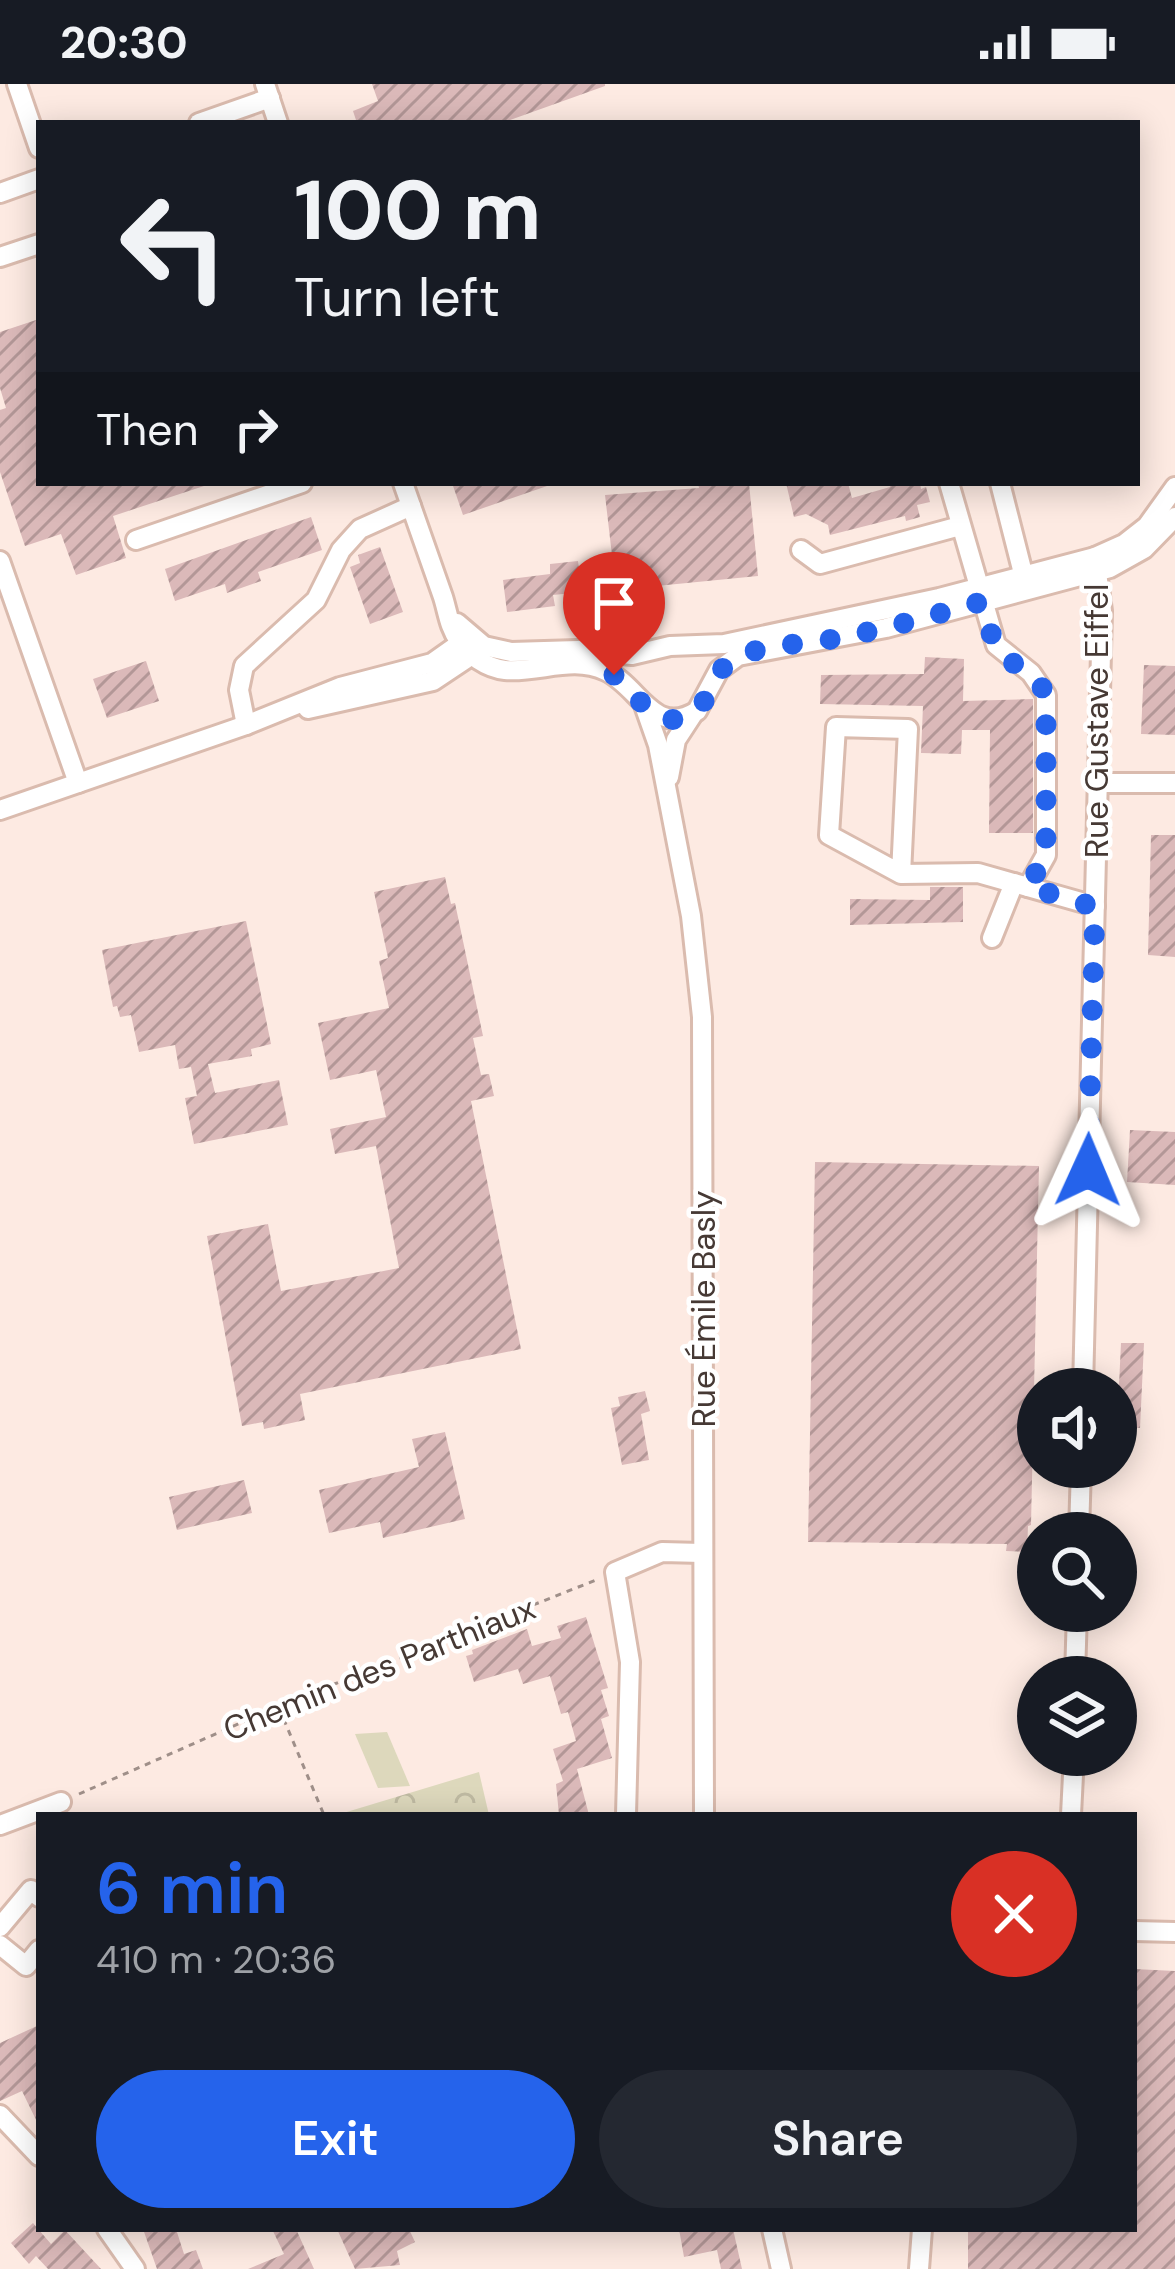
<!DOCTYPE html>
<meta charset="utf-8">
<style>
:root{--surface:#171b24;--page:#242831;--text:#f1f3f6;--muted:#9ea1a6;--accent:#2563eb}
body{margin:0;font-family:"DM Sans",sans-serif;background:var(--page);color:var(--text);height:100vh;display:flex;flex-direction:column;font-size:45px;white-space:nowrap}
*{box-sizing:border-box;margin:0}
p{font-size:39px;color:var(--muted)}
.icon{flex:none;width:66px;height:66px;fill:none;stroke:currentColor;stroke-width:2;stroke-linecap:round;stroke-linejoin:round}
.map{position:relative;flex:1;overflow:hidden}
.sheet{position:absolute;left:36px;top:1728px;width:1101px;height:420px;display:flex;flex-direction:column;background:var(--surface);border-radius:0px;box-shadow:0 6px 30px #0003}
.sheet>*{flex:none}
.guide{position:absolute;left:36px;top:36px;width:1104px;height:366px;border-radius:0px;box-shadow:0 6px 30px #0003;background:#171b24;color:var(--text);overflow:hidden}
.fabs{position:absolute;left:1017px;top:1284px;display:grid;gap:24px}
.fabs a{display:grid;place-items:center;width:120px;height:120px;border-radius:50%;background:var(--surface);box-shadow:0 6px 30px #0003;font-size:60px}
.pin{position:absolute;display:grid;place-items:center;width:102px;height:102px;color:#fff;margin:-123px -51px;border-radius:50% 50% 50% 0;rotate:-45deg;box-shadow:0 0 12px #0007}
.pin .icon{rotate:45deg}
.me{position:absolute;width:132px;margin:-66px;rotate:1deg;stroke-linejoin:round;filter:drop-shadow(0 0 9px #0008)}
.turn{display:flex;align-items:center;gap:42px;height:252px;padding:0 60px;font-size:54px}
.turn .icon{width:156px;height:156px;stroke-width:2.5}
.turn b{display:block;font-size:84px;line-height:102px}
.then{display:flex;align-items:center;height:114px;padding:0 60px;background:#0003;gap:24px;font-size:45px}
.round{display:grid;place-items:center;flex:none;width:126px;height:126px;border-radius:63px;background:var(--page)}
.headline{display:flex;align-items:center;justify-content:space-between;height:204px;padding:0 60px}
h1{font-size:72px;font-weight:600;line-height:90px;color:var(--accent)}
.button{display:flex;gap:24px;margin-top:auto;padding:24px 60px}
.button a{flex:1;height:138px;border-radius:72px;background:var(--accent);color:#fff;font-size:48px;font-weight:600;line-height:138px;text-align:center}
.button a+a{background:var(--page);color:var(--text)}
.status{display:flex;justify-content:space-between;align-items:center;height:84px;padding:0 60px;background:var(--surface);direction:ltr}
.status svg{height:33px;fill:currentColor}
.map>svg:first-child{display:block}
.green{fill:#ddd8bc}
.park{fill:url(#park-crowns)}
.building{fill:url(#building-hatch)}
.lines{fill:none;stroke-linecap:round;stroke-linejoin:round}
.minor-casing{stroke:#dabbae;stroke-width:24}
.path{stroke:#9f8f89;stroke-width:3;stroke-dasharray:6 6;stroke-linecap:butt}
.minor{stroke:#fff;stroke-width:18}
.route{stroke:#2563eb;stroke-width:21;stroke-dasharray:0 37.8}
.labels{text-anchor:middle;stroke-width:9;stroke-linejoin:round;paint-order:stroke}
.street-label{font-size:33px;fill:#463934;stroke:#fff}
</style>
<div class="status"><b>20:30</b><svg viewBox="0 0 49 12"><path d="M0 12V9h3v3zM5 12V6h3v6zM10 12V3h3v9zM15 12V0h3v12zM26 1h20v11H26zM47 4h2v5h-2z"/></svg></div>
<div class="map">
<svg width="1175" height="2185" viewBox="0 0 1175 2185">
<defs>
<pattern id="park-crowns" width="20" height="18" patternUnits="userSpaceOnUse" patternTransform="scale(3)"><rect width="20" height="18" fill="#ddd8bc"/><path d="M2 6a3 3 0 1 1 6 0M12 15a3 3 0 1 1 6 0" fill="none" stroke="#bfbaa2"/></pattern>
<pattern id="building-hatch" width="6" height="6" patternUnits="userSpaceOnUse" patternTransform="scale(3)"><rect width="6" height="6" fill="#dbb9b9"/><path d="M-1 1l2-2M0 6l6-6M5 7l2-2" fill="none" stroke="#b39797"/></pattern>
</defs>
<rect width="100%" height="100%" fill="#fdeae2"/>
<polygon class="green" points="387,1648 410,1702 378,1704 355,1650"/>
<polygon class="park" points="479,1688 489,1731 340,1730"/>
<g class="building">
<polygon points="372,0 605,0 605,2 502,39 357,39 353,27 378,17"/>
<polygon points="39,235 39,399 204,402 113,432 126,474 76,491 61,450 25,462 0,388 0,326 6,324 0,304 0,248"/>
<polygon points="452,399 549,399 550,401 463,431"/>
<polygon points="698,399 749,399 758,492 616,506 605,411 699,404"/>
<polygon points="786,399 848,399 852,414 890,403 889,399 920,399 921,405 926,403 930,418 917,421 920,433 906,437 905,432 830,451 828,441 806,430 794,433"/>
<polygon points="311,433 322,466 258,488 261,497 227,509 225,500 175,517 165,485"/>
<polygon points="380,463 403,528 370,540 350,483 360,479 358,471"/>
<polygon points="578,477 582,508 553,511 555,522 507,528 503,496 550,490 550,480"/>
<polygon points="925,573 964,575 963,617 1033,615 1033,749 989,749 990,646 962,646 961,670 921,669 923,622 820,620 821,591 924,590"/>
<polygon points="146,577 159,617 107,634 93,595"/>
<polygon points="1144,581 1175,582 1175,651 1141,650"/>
<polygon points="1151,751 1175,751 1175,873 1148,871"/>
<polygon points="445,793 451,820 455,819 483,952 473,954 481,991 489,990 494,1012 471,1017 521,1265 300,1310 305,1336 264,1345 263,1338 242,1342 207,1152 268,1140 281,1207 399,1184 376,1062 335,1070 330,1045 386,1033 376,986 330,996 318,939 389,924 379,877 388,874 374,808"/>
<polygon points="930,803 963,803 963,838 850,841 850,815 930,816"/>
<polygon points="246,837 271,960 251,965 252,972 208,980 215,1009 279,996 288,1041 194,1060 185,1014 197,1012 191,983 179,985 175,961 139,968 131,931 120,933 117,922 113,923 102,866"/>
<polygon points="1130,1046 1175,1048 1175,1101 1127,1098"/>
<polygon points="815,1078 1039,1082 1031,1441 1028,1442 1027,1468 1006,1467 1007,1460 808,1458"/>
<polygon points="1121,1259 1144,1259 1140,1344 1117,1343"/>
<polygon points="645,1307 650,1327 641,1330 649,1376 622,1381 611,1324 620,1322 618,1313"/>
<polygon points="445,1348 465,1435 383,1454 380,1438 329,1449 319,1406 419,1383 412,1355"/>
<polygon points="244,1396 252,1429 177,1446 169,1413"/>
<polygon points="586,1533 608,1604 601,1606 609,1632 601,1635 612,1674 577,1685 589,1731 559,1731 556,1700 563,1697 553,1665 576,1657 568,1628 561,1630 550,1592 523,1600 518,1585 474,1598 466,1572 473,1570 472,1566 527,1545 532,1562 561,1554 557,1542"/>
<polygon points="1134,1885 1175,1887 1175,2185 968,2185 968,2145 1134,2145"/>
<polygon points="39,1941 39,2042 22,2007 0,2017 0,1959"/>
<polygon points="33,2139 51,2160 65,2146 101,2185 48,2185 36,2172 29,2180 11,2159"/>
<polygon points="143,2145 176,2145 184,2170 196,2166 203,2185 157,2185"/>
<polygon points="272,2145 296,2145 314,2185 248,2185 284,2170"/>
<polygon points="337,2145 409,2145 415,2158 397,2167 400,2181 355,2185"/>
<polygon points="679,2145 733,2145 742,2185 721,2185 717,2166 684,2173"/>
</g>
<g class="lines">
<g class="minor-casing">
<g id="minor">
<polyline points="17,0 39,64"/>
<polyline points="265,0 278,39"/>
<polyline points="199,39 270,14"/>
<polyline points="0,109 39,95"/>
<polyline points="0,173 39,160"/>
<path d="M403,399c13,38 27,76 40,114 5,16 6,30 16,44 10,14 27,27 46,29 35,3 67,-15 101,1 34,16 48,67 91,40l22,-41 19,-14 148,-28 224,-60 34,-19 31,-32"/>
<polyline points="949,399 996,561 1031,589 1046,611 1046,771 1028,803"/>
<polyline points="1000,399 1026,501"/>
<polyline points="136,456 302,399"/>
<polyline points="801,466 820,480 960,442"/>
<polyline points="0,477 78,699"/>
<polyline points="457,539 484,562 511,568 578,566 632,571 670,562 724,560 939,514 1095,473 1124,460 1147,442 1175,403"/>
<polyline points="644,621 658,661 691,832 702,933 704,1731"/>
<polyline points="308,625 433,597 478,567"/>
<polyline points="246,641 239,606 244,582 316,516 341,466 360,445 411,422"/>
<polyline points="669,693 676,656 693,630"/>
<polyline points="1098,699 1175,699"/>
<polyline points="0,726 246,641 340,603 432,579 466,555"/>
<polyline points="901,790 829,751 836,643 908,645 901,790 978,789 1095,822"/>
<polyline points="992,854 1014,799"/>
<polyline points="1083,1305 1102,527 1095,473"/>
<polyline points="1079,1449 1081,1383"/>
<polyline points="1075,1593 1077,1527"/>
<polyline points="626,1731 630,1578 615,1488 662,1468 702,1469"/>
<polyline points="1071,1731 1074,1671"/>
<polyline points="0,1741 61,1718"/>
<polyline points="0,1843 31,1806 39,1813"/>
<polyline points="1134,1847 1175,1848"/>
<polyline points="0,1861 26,1882 39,1866"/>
<polyline points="0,2031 39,2072"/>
<polyline points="107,2145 135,2185"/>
<polyline points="772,2145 781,2185"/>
<polyline points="919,2185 922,2145"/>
</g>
</g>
<g class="path">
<polyline points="279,1624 324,1731"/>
<polyline points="79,1710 279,1622 596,1496"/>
</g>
<use href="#minor" class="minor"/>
</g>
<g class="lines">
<path class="route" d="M614,591c20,15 36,49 65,44 35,-6 28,-50 60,-63 30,-12 68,-12 99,-18 49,-9 96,-23 143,-36 5,15 9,33 17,46 14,20 38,24 48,47v160l-18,32 67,20 -7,263"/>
</g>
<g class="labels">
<g class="street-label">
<text transform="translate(1096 637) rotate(-90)" y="12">Rue Gustave Eiffel</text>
<text transform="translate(703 1225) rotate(-90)" y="12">Rue Émile Basly</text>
<text transform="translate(379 1584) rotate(-22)" y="12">Chemin des Parthiaux</text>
</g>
</g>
</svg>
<div class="fabs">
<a><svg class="icon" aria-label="sound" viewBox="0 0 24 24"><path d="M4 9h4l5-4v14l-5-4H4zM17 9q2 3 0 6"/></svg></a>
<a><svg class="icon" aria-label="search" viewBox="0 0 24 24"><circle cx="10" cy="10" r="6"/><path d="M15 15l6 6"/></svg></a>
<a><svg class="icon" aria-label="layers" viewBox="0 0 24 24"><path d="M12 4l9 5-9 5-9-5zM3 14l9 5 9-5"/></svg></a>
</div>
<div class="pin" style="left:614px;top:591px;background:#d93025"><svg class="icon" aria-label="arrive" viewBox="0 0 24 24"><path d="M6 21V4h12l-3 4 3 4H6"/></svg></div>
<svg class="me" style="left:1088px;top:1086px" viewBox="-20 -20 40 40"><path d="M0-17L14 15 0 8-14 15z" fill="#2563eb" stroke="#fff" stroke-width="4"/></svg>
<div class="guide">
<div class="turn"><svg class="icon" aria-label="left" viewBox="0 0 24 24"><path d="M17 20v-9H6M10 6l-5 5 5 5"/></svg><div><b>100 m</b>Turn left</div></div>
<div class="then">Then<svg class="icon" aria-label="right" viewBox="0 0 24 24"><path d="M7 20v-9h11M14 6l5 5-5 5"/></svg></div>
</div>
<section class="sheet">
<div class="headline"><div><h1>6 min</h1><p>410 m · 20:36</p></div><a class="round" style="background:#d93025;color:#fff"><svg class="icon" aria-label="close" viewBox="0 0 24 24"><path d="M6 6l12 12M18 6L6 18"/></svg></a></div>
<div class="button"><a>Exit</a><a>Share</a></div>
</section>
</div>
